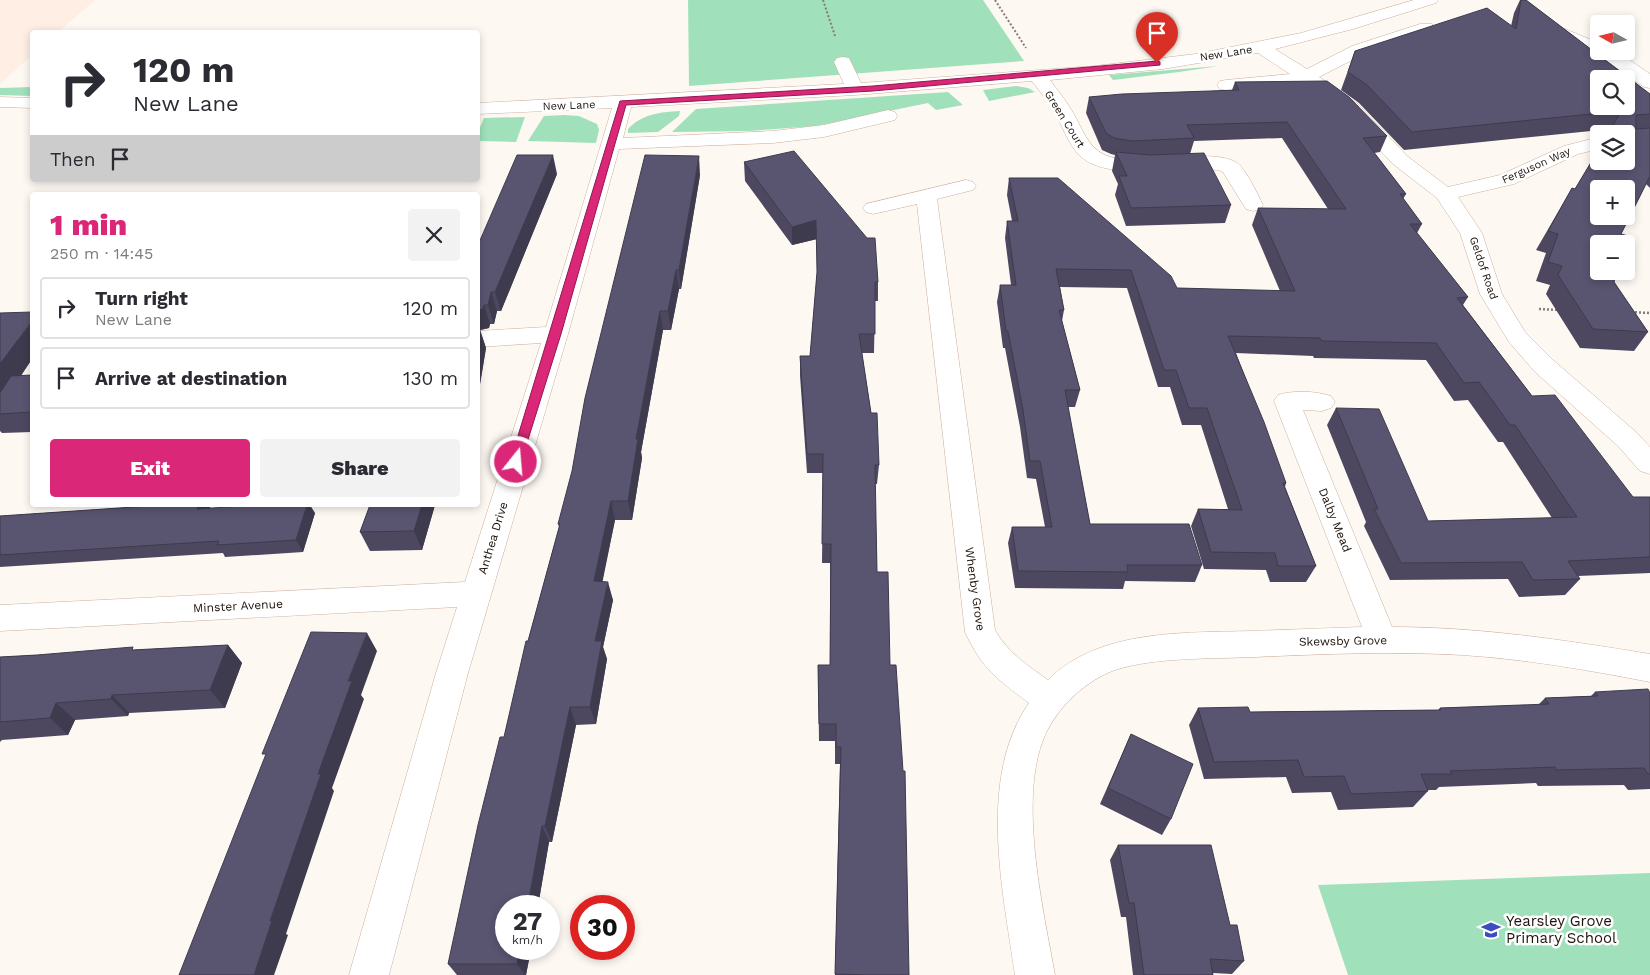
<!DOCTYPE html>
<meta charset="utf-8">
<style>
:root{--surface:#fff;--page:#f2f2f3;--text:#2b2b33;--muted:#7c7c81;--line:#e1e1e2;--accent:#db2777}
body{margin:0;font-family:"Work Sans",sans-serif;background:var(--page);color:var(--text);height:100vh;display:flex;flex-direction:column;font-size:19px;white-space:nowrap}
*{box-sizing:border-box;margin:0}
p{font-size:16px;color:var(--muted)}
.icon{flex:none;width:28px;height:28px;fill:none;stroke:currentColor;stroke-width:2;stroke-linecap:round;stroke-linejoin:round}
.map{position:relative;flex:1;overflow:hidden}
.details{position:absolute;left:30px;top:192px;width:450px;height:315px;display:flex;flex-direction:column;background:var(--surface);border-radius:5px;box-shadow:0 2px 8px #0003}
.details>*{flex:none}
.hud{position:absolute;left:30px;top:30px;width:450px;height:152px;border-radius:5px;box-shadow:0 2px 8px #0003;background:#fff;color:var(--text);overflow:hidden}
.needle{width:32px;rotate:278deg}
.buttons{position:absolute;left:1590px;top:15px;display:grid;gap:10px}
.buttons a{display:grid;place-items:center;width:45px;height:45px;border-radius:5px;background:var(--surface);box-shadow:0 2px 8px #0003;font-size:25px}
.speed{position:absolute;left:495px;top:895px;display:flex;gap:10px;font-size:25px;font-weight:700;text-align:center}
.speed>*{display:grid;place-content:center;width:65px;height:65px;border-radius:50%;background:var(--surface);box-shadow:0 2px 8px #0003;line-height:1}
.speed small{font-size:12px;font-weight:400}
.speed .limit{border:8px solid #d22;background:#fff;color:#111}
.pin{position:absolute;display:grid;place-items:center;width:42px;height:42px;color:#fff;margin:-51px -21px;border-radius:50% 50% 50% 0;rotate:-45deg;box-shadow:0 0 5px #0007}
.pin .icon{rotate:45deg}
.me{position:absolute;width:55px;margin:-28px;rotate:17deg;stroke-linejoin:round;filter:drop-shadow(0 0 4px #0008)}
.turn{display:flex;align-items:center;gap:18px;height:105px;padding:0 20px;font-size:22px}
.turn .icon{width:65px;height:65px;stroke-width:2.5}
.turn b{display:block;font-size:35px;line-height:42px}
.then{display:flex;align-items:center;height:48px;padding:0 20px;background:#0003;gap:10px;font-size:19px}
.round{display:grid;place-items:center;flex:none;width:52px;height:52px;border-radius:5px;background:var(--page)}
.summary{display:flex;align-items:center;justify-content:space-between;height:85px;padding:0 20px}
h1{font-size:30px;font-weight:800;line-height:38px;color:var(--accent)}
.primary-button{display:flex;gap:10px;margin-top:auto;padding:10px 20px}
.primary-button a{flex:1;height:58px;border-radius:5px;background:var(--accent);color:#fff;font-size:20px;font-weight:800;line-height:58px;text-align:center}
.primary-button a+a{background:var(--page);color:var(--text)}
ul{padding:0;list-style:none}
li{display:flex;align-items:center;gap:15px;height:62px;margin:0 10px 8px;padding:0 10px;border:2px solid var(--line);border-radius:5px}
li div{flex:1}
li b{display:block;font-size:19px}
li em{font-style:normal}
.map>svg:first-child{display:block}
.built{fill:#ffeee4}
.green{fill:#a0e1bb}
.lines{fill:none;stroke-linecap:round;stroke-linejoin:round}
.minor-casing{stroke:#cdae9a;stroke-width:1}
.path-far1{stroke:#857c76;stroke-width:2;stroke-dasharray:2 2;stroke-linecap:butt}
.path{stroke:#857c76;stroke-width:2.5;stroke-dasharray:2 2;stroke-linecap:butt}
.minor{fill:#fff;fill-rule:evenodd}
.wall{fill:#4d4860}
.shaded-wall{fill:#3e3b4e}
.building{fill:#595470;stroke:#3e3b4e;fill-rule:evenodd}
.route{fill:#db2777;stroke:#8e194d}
.labels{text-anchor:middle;stroke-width:5;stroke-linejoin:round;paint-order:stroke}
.far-street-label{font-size:11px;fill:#1e130c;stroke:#fff}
.street-label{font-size:12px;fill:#1e130c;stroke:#fff}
.near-poi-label{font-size:15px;fill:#1e130c;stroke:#fff;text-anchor:start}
</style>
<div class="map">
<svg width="1650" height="975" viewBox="0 0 1650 975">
<rect width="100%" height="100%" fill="#fef8f3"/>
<polygon class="built" points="0,0 95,0 58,32 32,32 32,55 0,84"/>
<g class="green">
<polygon points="688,0 983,0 1024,61 689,86"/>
<polygon points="1219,66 1179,72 1113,80 1109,75"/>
<polygon points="1016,86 1028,88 1035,92 989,101 983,90"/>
<polygon points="32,87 32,96 0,95 0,88"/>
<polygon points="948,92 963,105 936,110 928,103 816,126 749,131 672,132 696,109"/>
<path d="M680,111l-1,5 -21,16 -30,1v-4c14,-15 32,-17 52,-18z"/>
<polygon points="564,115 579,116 597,124 599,130 596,143 528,141 544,116"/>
<polygon points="525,117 516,142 478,141 478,132 484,118"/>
<polygon points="1650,873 1650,975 1348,975 1318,885"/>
</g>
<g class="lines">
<g class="minor-casing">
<g id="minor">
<path d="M1414,0h24l-2,3 -83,26 -78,20 32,20 45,-23 68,-22h12l2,4 -2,4 -68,22 -45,23 39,27 49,52 41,31 52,-12 64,-29 35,-9v12l-21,5 -64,30 -56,13 24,36 20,61 23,38 28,28 83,72 14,15v27l-10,-3 -22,-25 -83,-74 -26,-30 -29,-48 -20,-61 -23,-35 -44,-34 -49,-52 -41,-30 -28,5 -49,3 -6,-1 -3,-4 3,-4 6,-1 64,-6 -32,-21 -95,16 -113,11c7,10 16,20 22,31 10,16 15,36 33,44 34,15 104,-10 132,8 9,6 21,32 26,42l-3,4 -7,2 -7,-2 -23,-37 -5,-2c-38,-3 -110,12 -138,-14 -12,-12 -17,-29 -25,-43 -6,-11 -15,-21 -23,-32l-177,14 -224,12 -8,31 150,-7 51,-6 64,-15 7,2 2,4 -2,4 -71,17 -51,6 -154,6 -51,185 -100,339 -79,302h-40l87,-302 21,-66 -457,24v-26l465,-23 76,-239 -63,4v-16l68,-4 66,-219 -134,6v-11l366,-19 -10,-22 3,-4 6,-1 6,1 12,25 234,-17 101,-12 105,-21z"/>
<polygon points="1548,22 1599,43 1599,51 1616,51 1650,74 1650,88 1644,87 1597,54 1542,31 1540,27 1542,23"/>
<polygon points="0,97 32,98 32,108 0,107"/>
<path d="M966,180l7,2 3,4 -3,4 -36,9 58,431c13,23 32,35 53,50 51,-51 136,-47 203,-49 37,-1 74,-3 111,-4l-88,-226 4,-6c16,-5 37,-4 53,1l4,6 -4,6 -9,3 -19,-1 89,217c87,0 172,13 258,27v28c-62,-12 -125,-23 -188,-27 -69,-4 -138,-1 -207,2 -43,2 -100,0 -140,13 -28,10 -55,35 -68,61 -31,62 -4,177 8,244h-40c-12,-84 -38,-197 14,-272 -33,-25 -46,-33 -64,-71l-48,-428 -44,10 -7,-2 -3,-4 3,-4z"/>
</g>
</g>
<g class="path-far1">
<polyline points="823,0 835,36"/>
<polyline points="995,0 1026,48"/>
</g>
<g class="path">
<polyline points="1539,309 1560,310"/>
<polyline points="1631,312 1650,313"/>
</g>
<use href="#minor" class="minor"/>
</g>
<g class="wall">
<polygon points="1520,0 1526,0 1650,94 1650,188 1646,184 1621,234 1614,282 1648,332 1634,351 1580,348 1546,294 1550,285 1536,281 1546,253 1536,250 1572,188 1575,189 1611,129 1404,150 1359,103 1341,90 1355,51 1511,26 1514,13"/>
<polygon points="1235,82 1387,136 1380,152 1374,153 1406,194 1403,199 1422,224 1417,233 1468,297 1463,305 1532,396 1633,497 1650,497 1650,573 1578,576 1580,579 1565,595 1519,597 1508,579 1390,580 1364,526 1366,522 1327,425 1336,408 1428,521 1552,518 1503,442 1498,442 1468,400 1454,401 1426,360 1314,358 1313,356 1236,353 1286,483 1285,487 1316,566 1306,582 1270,582 1266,570 1204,569 1191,526 1198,509 1228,509 1201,425 1182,425 1170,387 1158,387 1127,288 1060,287 1064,310 1062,321 1080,390 1075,407 1068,407 1090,524 1202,565 1195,582 1125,581 1123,589 1015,588 1008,543 1012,527 1045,527 1036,479 1027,478 1020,427 1005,348 1003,348 997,302 1000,285 1011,285 1005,238 1007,221 1012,221 1007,195 1009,178 1177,288 1280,291 1252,225 1258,208 1328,209 1282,138 1194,141 1190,154 1231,205 1225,223 1126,226 1115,195 1118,184 1112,171 1115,155 1111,154 1102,150 1086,113 1089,97 1232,90"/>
<polygon points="744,162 878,282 878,301 875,301 874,353 862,353 879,465 877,484 875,484 877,572 890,665 909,975 835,975 840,764 835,764 835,741 819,741 818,665 830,665 830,563 822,563 823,473 807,473 800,376 800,356 810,356 817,273 817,239 792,245 745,181"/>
<polygon points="557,174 501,311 497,311 494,324 490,324 489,328 480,330 486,348 478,396 478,245"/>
<polygon points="700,175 681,289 679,289 671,330 663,330 641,452 642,458 632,520 615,520 602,581 613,600 603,647 607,659 596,724 576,725 552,842 549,842 538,906 506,906 531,949 526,975 457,975 448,964 528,641 559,527 558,524"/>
<polygon points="0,313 32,359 21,376 32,375 32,432 2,433 0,431"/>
<polygon points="164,505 211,505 210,508 315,513 303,552 225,557 223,553 0,567 0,516"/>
<polygon points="370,505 435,505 422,550 370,551 360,532"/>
<polygon points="228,645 242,663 225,708 129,713 128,716 75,720 68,735 2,740 0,742 0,657"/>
<polygon points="1595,692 1650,693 1650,789 1628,790 1624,785 1538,786 1536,783 1439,787 1436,790 1428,790 1428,791 1413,807 1338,810 1331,792 1292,793 1286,777 1204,779 1189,725 1198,708 1250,712 1438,710 1440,708 1538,705 1545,698 1591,696"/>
<polygon points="1131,734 1171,819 1162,835 1100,804"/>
<polygon points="1118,845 1230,925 1244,961 1232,974 1213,973 1213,975 1133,975 1126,917 1121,917 1110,860"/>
</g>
<g class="shaded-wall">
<polygon points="553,155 557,174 501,311 495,292"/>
<polygon points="699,156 700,175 681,289 679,270"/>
<polygon points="816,220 817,239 792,245 792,227"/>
<polygon points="676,270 679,289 671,330 668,311"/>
<polygon points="491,292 497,311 494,324 488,305"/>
<polygon points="484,305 490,324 489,328 480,330 486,348 478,396 478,310"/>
<polygon points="660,311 663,330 641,452 642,458 632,520 628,501 636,439"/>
<polygon points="32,321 32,359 4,399 0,394 0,364"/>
<polygon points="611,501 615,520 599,599 594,581"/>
<polygon points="199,505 211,505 205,521 197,509"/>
<polygon points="307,505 310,505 315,513 303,552 296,540"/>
<polygon points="422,505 435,505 422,550 414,531"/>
<polygon points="608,582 613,600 603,647 607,659 596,724 590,707 595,641"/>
<polygon points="367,633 377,651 361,695 364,699 332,788 334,791 286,934 288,935 274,975 254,975 270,921 348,681"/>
<polygon points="228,645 242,663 225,708 210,690"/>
<polygon points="112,695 129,713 128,716 111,699"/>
<polygon points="56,703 75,720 68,735 50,718"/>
<polygon points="570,707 576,725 552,842 545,826"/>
<polygon points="542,826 549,842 538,906 528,906"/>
<polygon points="520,949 531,949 526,975 525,975 517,964"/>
</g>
<g class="building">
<path d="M1521,0h5l124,94v20l-14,1v14l14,-1v48l-29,58 7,2 -2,8h-27v27h18l-3,11 34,50 -55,-3 -35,-54 4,-9 -14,-4 10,-28 -10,-3 24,-43 3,1 24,-40v12h27v-27h-18l4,-2v-5l9,-16 -209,21 -45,-47 -19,-13 7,-21 132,-43 29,21zM1599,79h27v27h-27zM1599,189h27v27h-27z"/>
<polygon points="1327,81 1349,97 1387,136 1363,138 1406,194 1400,194 1422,224 1410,224 1468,297 1457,298 1532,396 1555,395 1633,497 1650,497 1650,557 1568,561 1580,579 1533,580 1522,562 1401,563 1374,509 1378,509 1336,408 1379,409 1428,521 1577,517 1515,425 1510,425 1479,382 1464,383 1436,343 1322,341 1320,338 1228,336 1264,422 1286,483 1283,483 1316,566 1278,566 1275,553 1211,552 1198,509 1242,510 1207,408 1189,408 1176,370 1164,370 1131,270 1056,269 1064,310 1059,310 1080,390 1065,390 1090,524 1189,524 1202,565 1127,565 1128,572 1018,571 1012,527 1052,527 1040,461 1030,461 1023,410 1008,331 1006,331 1000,285 1016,285 1007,221 1018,221 1009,178 1058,178 1171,276 1177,288 1295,291 1258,208 1346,209 1287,122 1187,125 1194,138 1132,141 1114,138 1106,133 1089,97 1122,94 1239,90 1235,82"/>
<polygon points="794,151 867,238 875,238 878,282 875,282 875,334 859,334 871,413 877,413 879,465 875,465 877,572 888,572 890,665 896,665 903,771 905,771 909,975 867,975 835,974 841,747 836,747 836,724 819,724 818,665 830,665 831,544 822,544 823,454 807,454 800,356 810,356 817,272 816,220 792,227 744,162"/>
<polygon points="1116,152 1150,155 1204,153 1231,205 1131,208 1119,176 1127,176"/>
<polygon points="517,155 553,155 495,292 491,292 488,305 484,305 483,309 478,310 478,245"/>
<polygon points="645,155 699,156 679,270 676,270 668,311 660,311 636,439 638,439 628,501 611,501 594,581 608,582 595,641 602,641 590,707 570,707 545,826 542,826 528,906 506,906 506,949 520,949 517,964 448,964 478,825 500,737 504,737 526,641 528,641 560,524 558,524 572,471 585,398"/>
<polygon points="32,312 32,321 0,364 0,313"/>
<polygon points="478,329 480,329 478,341"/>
<polygon points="32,375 32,412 0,414 0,393 11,376"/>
<polygon points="164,505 199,505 197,509 259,505 307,505 296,540 217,545 219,541 0,555 0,516"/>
<polygon points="370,505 422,505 414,531 360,532"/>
<polygon points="311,632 367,633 348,681 352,681 318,774 321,774 270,921 272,921 254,975 179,975 266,754 262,754"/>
<polygon points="228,645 210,690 112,695 111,699 56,703 50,718 0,722 0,657 37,655 133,647 132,650"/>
<polygon points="1648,689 1650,693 1650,774 1648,774 1644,768 1556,770 1555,767 1450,771 1452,774 1421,774 1428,791 1351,794 1344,776 1304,777 1298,760 1214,762 1198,708 1248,707 1250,712 1441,710 1440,708 1549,704 1545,698 1598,696 1595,692"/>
<polygon points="1131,734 1193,764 1171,819 1108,788"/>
<polygon points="1118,845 1211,845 1230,925 1237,925 1244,961 1210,959 1213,975 1144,975 1134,903 1129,903"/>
</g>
<polygon class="route" points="1157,61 1160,62 1160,65 873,91 626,105 561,334 521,462 520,465 512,465 510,462 620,101 873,86"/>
<defs>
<g id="school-bare" transform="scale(1.5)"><path d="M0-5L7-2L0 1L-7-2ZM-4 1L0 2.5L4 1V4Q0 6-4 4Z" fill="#3c4dc0" stroke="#fff" stroke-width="2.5" paint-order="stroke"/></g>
</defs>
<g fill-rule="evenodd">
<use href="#school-bare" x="1491" y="930"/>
</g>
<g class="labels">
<g class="far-street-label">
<text transform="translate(1226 53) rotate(-9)" y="4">New Lane</text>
<text transform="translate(569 105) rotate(-2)" y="4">New Lane</text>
<text transform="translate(1065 119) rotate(58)" y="4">Green Court</text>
<text transform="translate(1536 165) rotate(-24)" y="4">Ferguson Way</text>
<text transform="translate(1484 268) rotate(71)" y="4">Geldof Road</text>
</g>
<g class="street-label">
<text transform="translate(1335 520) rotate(68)" y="4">Dalby Mead</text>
<text transform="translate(493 538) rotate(-73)" y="4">Anthea Drive</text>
<text transform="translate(975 589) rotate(82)" y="4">Whenby Grove</text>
<text transform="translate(238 606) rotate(-3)" y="4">Minster Avenue</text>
<text transform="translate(1343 641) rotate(-1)" y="4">Skewsby Grove</text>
</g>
<g class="near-poi-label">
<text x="1506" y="926">Yearsley Grove<tspan x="1506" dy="17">Primary School</tspan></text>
</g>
</g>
</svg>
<div class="buttons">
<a><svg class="needle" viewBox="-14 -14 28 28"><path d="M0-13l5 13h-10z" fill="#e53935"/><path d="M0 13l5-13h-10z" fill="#7c7c81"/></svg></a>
<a><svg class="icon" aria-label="search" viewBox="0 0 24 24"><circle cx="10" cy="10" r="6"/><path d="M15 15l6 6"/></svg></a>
<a><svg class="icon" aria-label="layers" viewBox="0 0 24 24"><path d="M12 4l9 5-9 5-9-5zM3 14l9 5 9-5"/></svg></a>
<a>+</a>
<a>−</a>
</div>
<div class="speed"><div>27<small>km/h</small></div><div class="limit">30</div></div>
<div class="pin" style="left:1157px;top:63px;background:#d93025"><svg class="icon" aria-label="arrive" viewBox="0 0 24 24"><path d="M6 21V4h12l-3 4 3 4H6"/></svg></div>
<svg class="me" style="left:516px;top:462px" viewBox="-20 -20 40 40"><circle r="17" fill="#db2777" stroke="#fff" stroke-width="3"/><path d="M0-11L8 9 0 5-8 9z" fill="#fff"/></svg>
<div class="hud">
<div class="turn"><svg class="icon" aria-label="right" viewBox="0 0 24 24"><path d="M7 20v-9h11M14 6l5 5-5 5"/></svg><div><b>120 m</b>New Lane</div></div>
<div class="then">Then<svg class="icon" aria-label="arrive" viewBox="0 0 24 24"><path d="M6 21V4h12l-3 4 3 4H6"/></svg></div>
</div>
<section class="details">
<div class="summary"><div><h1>1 min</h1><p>250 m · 14:45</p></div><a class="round"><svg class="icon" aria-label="close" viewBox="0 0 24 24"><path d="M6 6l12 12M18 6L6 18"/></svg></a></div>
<ul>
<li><svg class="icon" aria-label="right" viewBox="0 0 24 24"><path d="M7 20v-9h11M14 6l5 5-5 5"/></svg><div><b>Turn right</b><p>New Lane</p></div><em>120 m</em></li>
<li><svg class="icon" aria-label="arrive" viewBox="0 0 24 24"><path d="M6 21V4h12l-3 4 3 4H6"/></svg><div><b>Arrive at destination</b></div><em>130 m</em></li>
</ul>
<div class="primary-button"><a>Exit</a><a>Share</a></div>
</section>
</div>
